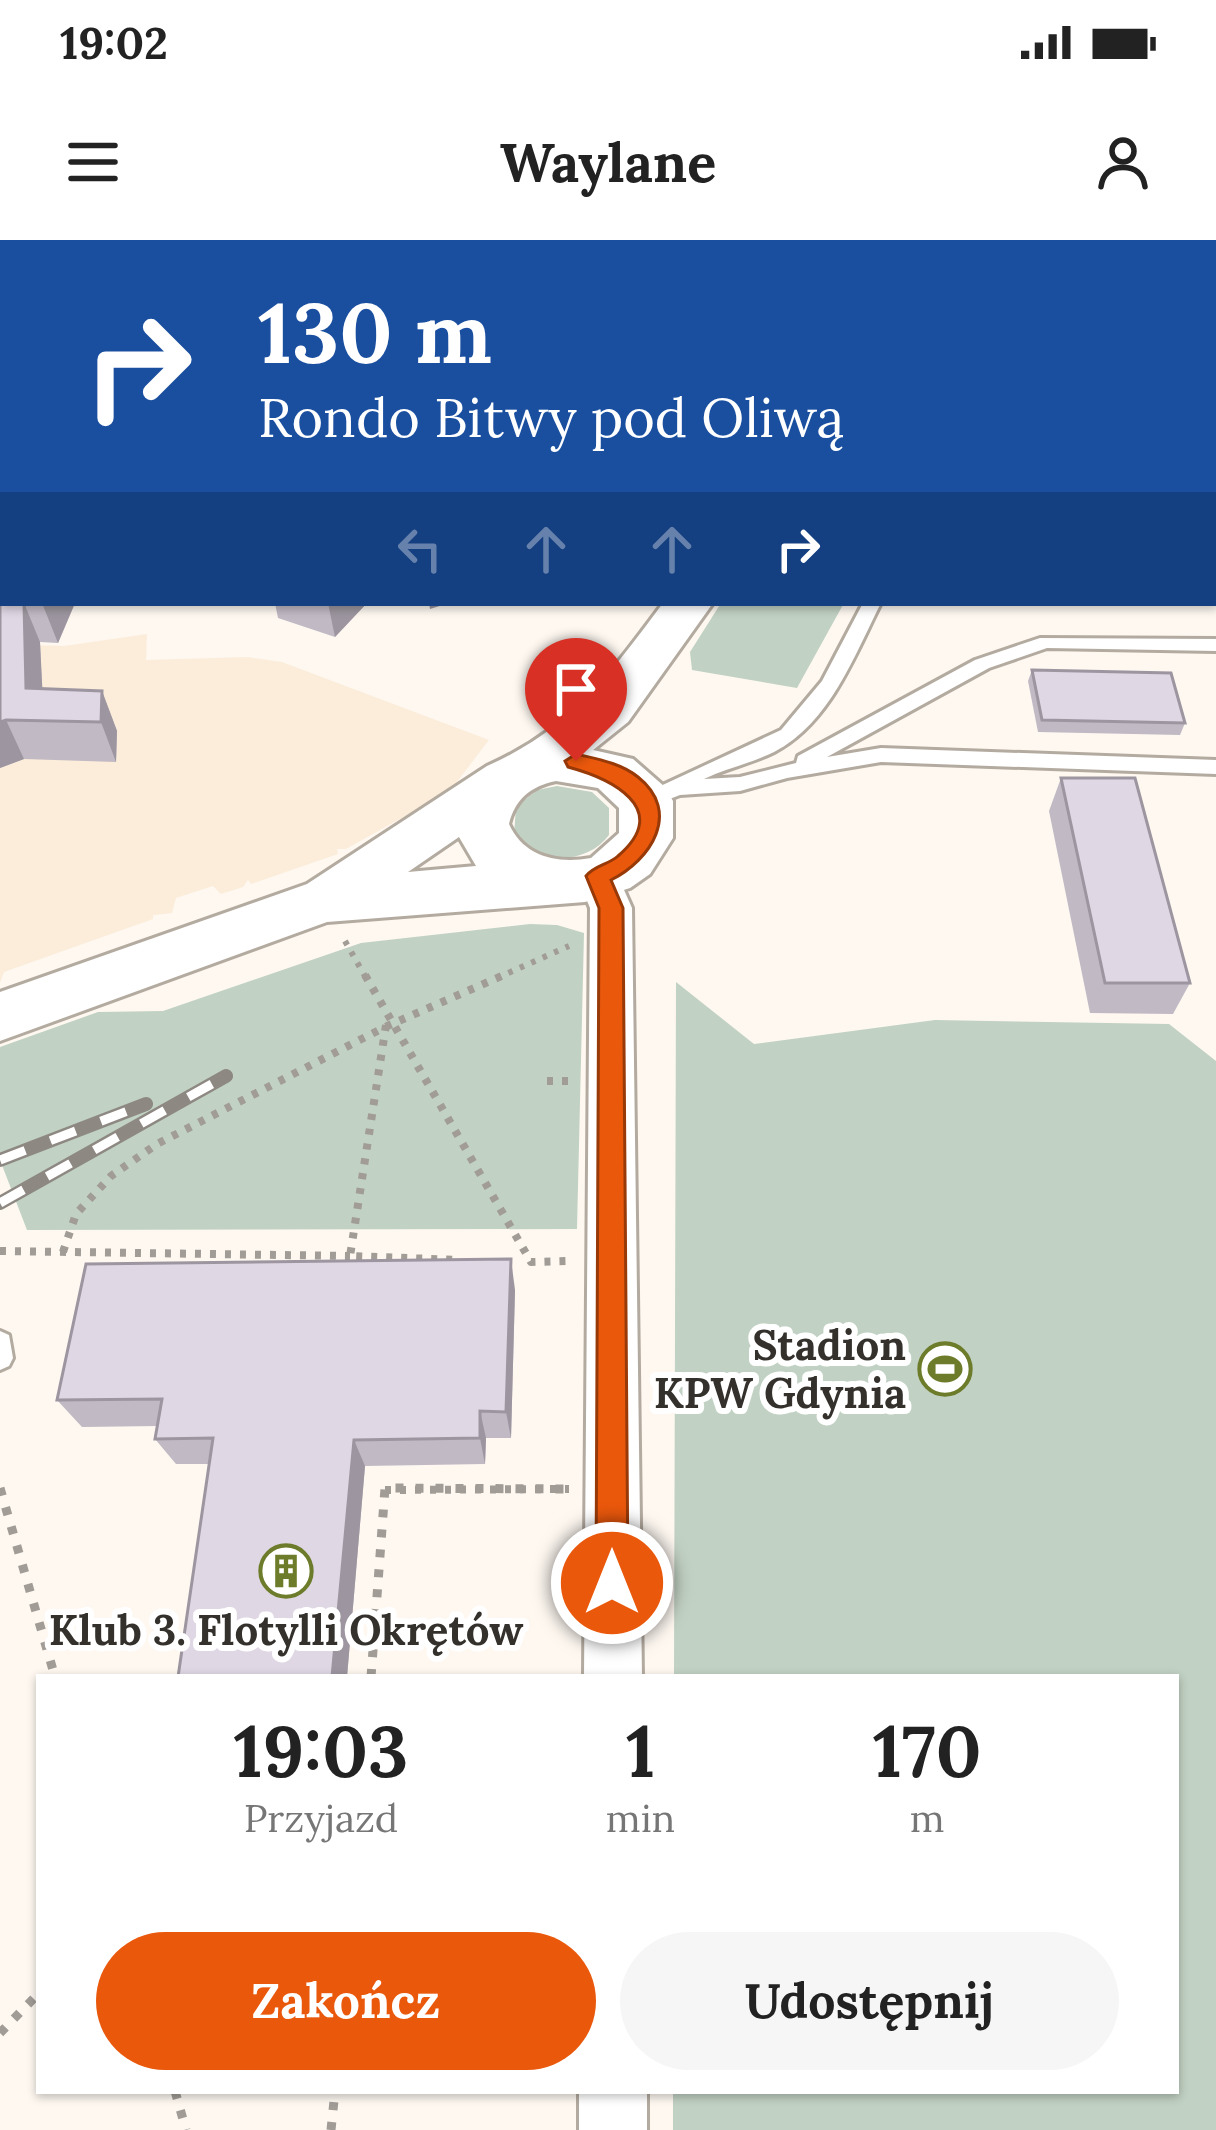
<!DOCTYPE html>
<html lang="pl">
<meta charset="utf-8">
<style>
:root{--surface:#fff;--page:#f6f6f6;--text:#222;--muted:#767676;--accent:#ea580c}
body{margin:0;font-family:Lora,serif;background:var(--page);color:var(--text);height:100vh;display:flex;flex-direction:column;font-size:45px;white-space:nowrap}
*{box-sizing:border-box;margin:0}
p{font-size:39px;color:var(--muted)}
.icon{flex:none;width:66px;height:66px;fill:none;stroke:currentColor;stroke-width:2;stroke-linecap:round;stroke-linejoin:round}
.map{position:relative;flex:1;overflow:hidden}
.drawer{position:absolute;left:36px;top:1434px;width:1143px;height:420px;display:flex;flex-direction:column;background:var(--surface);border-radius:0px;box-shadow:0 3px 9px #0004}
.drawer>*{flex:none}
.hud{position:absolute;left:0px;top:0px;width:1218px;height:366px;box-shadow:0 3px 9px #0004;background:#1a4fa0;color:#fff;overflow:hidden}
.pin{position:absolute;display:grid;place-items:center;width:102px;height:102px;color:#fff;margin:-123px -51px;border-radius:50% 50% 50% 0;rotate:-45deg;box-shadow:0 0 12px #0007}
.pin .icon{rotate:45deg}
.me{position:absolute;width:132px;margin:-66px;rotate:0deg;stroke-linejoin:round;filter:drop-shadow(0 0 9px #0008)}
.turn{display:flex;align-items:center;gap:42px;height:252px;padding:0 60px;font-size:54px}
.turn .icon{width:156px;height:156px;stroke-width:2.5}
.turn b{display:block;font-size:84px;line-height:102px}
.lanes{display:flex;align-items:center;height:114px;padding:0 60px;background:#0003;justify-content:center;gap:60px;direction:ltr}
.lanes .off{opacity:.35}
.eta{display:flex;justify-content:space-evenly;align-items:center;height:204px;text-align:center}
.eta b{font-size:72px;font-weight:700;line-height:84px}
.cta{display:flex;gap:24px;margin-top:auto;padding:24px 60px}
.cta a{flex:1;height:138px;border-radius:72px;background:var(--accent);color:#fff;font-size:48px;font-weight:700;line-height:138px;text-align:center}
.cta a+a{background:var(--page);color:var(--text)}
.status{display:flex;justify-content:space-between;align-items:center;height:84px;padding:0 60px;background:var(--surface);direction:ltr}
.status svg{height:33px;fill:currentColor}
header{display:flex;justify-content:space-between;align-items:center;height:156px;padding:0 60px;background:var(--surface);font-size:54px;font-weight:700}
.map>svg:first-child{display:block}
.built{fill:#fbedda}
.green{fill:#c1d1c3}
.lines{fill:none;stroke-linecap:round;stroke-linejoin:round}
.lane-casing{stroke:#b4aba0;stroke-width:6}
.street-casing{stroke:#b4aba0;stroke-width:6}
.secondary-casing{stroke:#b4aba0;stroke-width:6}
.path-far2{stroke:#a19c96;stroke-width:6;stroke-dasharray:4.5 8;stroke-linecap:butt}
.path-far1{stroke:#a19c96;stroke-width:8;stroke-dasharray:6 9;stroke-linecap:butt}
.path{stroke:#a19c96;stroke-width:9;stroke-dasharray:8 12;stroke-linecap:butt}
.lane{fill:#fff;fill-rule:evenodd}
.street{fill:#fff;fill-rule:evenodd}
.secondary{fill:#fff;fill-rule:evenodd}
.rail-casing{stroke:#8d8882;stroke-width:14}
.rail{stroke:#fff;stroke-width:9;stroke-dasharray:27;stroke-linecap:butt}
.wall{fill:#c1b9c4}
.shaded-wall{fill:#9d96a0}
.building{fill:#e0d7e4;stroke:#9d96a0;stroke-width:3}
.route{fill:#ea580c;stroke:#983908;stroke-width:3}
.labels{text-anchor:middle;stroke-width:12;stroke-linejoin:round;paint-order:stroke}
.poi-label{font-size:42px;font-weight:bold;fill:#34312c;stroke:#fff;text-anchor:end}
</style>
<div class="status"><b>19:02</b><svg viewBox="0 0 49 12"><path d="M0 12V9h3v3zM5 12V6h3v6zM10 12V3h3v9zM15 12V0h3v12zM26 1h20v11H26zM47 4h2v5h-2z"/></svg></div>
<header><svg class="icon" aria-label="menu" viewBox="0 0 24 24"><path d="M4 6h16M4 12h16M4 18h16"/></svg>Waylane<svg class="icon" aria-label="person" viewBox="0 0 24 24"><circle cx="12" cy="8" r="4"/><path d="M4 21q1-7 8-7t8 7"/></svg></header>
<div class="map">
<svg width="1216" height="1890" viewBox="0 0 1216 1890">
<rect width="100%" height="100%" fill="#fef8f1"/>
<polygon class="built" points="0,0 510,0 3,3 1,404 64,406 147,394 146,420 247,417 282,422 489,500 450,551 346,609 337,609 338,614 251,644 248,640 243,647 221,654 213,646 176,658 172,673 153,675 153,679 4,732 0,743"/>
<g class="green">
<polygon points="721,363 844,363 797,448 692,430 690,412"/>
<path d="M557,546l35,6 17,16v27c-22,30 -72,31 -95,0l2,-28 21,-17z"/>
<polygon points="530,684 557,685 584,693 577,989 27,990 0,920 0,807 98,772 163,771 361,703"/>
<polygon points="676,742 754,804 935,780 1169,784 1216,821 1216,1890 673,1890 673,1851 1176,1851 1176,1437 674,1437"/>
</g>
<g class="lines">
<g class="lane-casing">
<g id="lane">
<polygon points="1055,0 1069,0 1054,3"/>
<path d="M863,363h18c-27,53 -51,120 -107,149 -22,11 -47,16 -70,27l36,-2 56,-14 2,-7 177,-96 65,-22 176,1v12l-169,-3 -58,20 -162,89 54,-9 335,12v14l-335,-12 -94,16 -47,13 -60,4 -34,13 -7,-2v-10l142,-66 41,-49z"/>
<polygon points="0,1091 9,1095 13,1118 9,1126 0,1130"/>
</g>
</g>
<g class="street-casing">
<g id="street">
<polygon points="598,621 613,625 632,668 642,1437 584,1437 590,668 577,636 583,625"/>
<rect x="579" y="1851" width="68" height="39"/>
</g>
</g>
<g class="secondary-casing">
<path id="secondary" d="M663,363h50l-85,119 -35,28 40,9 32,28 8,14v37l-23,36 -20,14 -45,14 -258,20 -327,119v-49l307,-108 180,-118c84,-37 123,-92 176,-163zM556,541l42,7 21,20v25l-28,25c-34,6 -67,-1 -82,-34 6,-25 22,-38 47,-43zM459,597l17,29 -68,6z"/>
</g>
<g class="path-far2">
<polyline points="345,701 366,738"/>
<polyline points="497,738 569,706"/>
</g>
<g class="path-far1">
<polyline points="365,735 531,1022 567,1021"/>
<polyline points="386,785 350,1016 461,1020"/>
<polyline points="547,841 570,841"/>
<polyline points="0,1011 350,1016"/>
<polyline points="63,1012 76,974 111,936 157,904 385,787 504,735"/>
<polyline points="385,1250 569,1249"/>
</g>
<g class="path">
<polyline points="0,1248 55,1437"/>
<polyline points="371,1437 385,1248 569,1249"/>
<polyline points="0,1793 39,1753"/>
<polyline points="175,1851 186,1890"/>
<polyline points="331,1890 335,1851"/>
</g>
<use href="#lane" class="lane"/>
<use href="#street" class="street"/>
<use href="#secondary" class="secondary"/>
<g class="rail-casing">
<g id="rail">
<polyline points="0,920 146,864"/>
<polyline points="0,963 226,836"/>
</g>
</g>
<use href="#rail" class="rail"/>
</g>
<g class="wall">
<polygon points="126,0 334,0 288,1 288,3 127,3"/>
<polygon points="1215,75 1216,75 1216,168 1215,165"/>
<polygon points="3,363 75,363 58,403 40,402 42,449 102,451 117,491 116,522 24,519 0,528"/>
<polygon points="275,363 367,363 335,397 278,378"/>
<polygon points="1032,430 1185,483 1180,495 1038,492 1028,441"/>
<polygon points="1061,538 1190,743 1173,774 1090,773 1049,571"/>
<polygon points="515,1050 511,1198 486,1198 485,1224 365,1226 347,1437 178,1437 209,1224 176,1224 155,1199 158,1186 82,1187 57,1160"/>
</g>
<g class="shaded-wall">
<polygon points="3,216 3,247 0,249 0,218"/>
<polygon points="24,363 40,402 44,481 26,448"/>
<polygon points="42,363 75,363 58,403"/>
<polygon points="328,363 367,363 335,397"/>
<polygon points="429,363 449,363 430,369"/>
<polygon points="102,451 117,491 116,522 101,482"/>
<polygon points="6,480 24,519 0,528 0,482"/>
<polygon points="511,1019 515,1050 511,1198 506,1172"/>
<polygon points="480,1171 486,1198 485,1224 480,1198"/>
<polygon points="354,1200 365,1226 347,1437 332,1437"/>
</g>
<g class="building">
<polygon points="528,0 585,3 527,3"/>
<polygon points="0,180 3,181 3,216 0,218"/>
<polygon points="3,332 3,363 24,363 26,448 102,451 101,482 6,480 0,482 0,338"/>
<polygon points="1032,430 1171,433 1185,483 1042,480"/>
<polygon points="1061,538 1135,538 1190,743 1105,743"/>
<polygon points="511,1019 506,1172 480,1171 480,1198 354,1200 332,1437 178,1437 213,1198 155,1199 162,1159 57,1160 86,1024"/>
</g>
<path class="route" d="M576,514c21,5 45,9 62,23 44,35 13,83 -27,103l12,28 5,675 -4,12 -12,4 -11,-4 -5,-12 3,-675 -13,-32c9,-11 22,-11 32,-20 56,-48 -9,-78 -50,-89l-3,-6z"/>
<defs>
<g id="stadium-ring" transform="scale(2.7)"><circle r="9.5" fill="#fff" stroke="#6c7c2a" stroke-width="1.5"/><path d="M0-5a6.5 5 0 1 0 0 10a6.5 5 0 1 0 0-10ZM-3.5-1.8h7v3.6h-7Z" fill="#6c7c2a"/></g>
<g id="building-ring" transform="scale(2.7)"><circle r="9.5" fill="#fff" stroke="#6c7c2a" stroke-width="1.5"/><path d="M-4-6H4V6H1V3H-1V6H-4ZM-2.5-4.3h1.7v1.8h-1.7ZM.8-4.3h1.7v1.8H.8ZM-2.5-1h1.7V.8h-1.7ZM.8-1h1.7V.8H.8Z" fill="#6c7c2a"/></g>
</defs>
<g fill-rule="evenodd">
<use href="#stadium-ring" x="945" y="1129"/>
<use href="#building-ring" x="286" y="1331"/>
</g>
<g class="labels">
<g class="poi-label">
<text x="906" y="1120">Stadion<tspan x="906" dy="48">KPW Gdynia</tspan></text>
<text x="286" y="1405" text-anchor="middle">Klub 3. Flotylli Okrętów</text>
</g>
</g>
</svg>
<div class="pin" style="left:576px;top:521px;background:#d93025"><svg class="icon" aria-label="arrive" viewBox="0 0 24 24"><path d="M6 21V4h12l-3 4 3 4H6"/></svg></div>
<svg class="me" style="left:612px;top:1343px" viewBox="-20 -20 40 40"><circle r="17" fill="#ea580c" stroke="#fff" stroke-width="3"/><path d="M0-11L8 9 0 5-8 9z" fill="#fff"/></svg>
<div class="hud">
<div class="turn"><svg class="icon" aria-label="right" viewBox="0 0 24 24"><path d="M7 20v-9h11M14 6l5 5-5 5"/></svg><div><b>130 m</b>Rondo Bitwy pod Oliwą</div></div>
<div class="lanes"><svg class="icon off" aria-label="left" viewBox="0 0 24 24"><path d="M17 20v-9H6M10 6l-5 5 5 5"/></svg><svg class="icon off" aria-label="ahead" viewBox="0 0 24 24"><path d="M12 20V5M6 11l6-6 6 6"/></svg><svg class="icon off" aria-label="ahead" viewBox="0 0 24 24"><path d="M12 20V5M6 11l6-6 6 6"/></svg><svg class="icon" aria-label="right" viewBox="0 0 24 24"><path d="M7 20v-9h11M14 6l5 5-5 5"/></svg></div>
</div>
<section class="drawer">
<div class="eta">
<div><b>19:03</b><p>Przyjazd</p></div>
<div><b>1</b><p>min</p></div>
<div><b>170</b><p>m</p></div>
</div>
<div class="cta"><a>Zakończ</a><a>Udostępnij</a></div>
</section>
</div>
